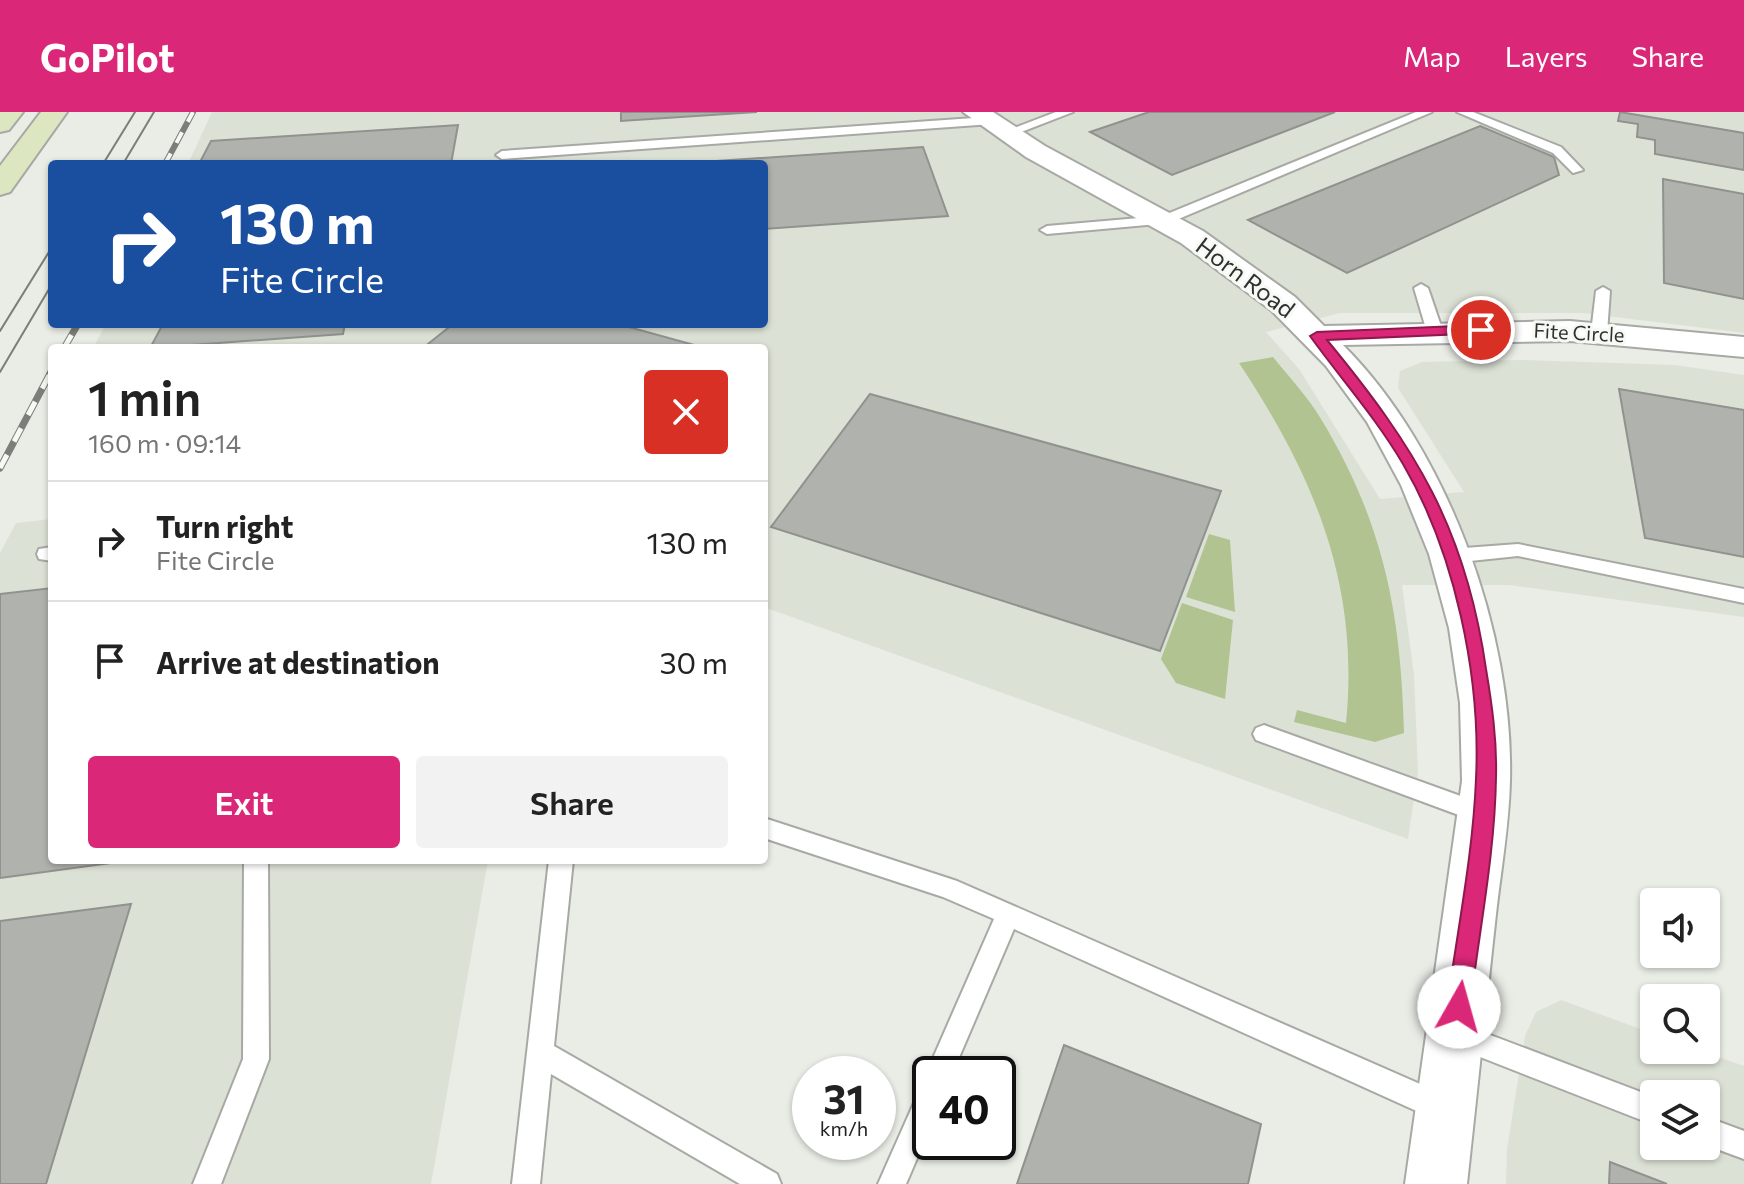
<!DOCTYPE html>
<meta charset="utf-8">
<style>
:root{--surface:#fff;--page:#f2f2f2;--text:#222;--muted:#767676;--line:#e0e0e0;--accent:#db2777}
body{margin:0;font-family:Commissioner,sans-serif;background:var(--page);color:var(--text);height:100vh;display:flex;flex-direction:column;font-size:30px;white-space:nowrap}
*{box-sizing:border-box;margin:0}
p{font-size:26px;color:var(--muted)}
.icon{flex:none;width:44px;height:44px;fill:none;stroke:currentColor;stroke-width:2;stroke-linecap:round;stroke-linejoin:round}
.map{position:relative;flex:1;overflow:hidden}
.drawer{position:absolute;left:48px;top:232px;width:720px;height:520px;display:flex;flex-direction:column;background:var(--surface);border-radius:8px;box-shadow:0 2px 6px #0004}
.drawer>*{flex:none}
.top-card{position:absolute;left:48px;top:48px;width:720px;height:168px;border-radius:8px;box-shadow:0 2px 6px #0004;background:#1a4fa0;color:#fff;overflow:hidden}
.fabs{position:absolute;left:1640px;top:776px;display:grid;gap:16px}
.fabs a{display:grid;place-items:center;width:80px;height:80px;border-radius:8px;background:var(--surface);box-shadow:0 2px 6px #0004;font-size:40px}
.speed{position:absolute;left:792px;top:944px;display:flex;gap:16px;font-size:40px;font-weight:700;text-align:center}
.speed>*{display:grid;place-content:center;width:104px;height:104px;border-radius:50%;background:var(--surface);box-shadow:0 2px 6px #0004;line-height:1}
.speed small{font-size:20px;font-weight:400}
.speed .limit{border:4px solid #111;border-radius:12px;background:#fff;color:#111}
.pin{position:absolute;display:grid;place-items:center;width:68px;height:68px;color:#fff;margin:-34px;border:4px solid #fff;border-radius:50%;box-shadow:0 2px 8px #0007}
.me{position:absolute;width:88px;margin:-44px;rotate:7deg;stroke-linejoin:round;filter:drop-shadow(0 0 6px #0008)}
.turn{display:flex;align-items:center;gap:28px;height:168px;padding:0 40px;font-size:36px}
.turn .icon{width:104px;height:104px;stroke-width:2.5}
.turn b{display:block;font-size:56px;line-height:68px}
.round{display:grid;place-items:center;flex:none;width:84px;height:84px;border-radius:8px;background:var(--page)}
.summary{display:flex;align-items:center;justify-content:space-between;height:136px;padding:0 40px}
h1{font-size:48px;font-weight:600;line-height:60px}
.cta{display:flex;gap:16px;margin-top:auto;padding:16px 40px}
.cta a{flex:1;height:92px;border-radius:8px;background:var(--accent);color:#fff;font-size:32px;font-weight:600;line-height:92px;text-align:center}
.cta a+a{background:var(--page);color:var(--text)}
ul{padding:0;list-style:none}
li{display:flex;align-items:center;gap:24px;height:120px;padding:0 40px;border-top:2px solid var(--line)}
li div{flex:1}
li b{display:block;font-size:30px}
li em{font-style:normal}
header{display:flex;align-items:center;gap:48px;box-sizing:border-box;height:112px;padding:0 40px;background:var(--accent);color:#fff}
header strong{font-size:38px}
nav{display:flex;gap:44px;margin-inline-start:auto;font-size:28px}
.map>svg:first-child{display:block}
.built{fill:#dce1d5;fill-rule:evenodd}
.green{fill:#b0c390}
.building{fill:#b0b2ad;stroke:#90928d;stroke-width:2}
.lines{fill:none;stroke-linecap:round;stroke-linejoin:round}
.service-casing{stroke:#a7a9a4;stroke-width:4}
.tertiary-casing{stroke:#a7a9a4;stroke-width:4}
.secondary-casing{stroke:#a7a9a4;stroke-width:4}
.service{fill:#fff;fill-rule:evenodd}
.tertiary{fill:#fff;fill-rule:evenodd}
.secondary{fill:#dce7c1;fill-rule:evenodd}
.tram{stroke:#7c7e7a;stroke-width:2}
.rail-far1-casing{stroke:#7c7e7a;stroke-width:6}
.rail-casing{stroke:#7c7e7a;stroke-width:7}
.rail-far1{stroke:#f7faf4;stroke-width:4;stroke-dasharray:12;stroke-linecap:butt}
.rail{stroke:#f7faf4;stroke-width:5;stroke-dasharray:15;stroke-linecap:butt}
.route{fill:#db2777;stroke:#8e194d;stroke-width:2}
.labels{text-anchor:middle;stroke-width:6;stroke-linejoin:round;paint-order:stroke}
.far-street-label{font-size:20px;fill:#30312f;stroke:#f7faf4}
.street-label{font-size:24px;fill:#30312f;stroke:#f7faf4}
</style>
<header>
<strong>GoPilot</strong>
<nav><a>Map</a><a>Layers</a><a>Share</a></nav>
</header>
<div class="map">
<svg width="1744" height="1072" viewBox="0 0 1744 1072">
<rect width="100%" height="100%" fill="#eaece6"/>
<g class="built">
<polygon points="212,0 1744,0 1744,221 1583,201 1340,201 1266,220 1299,257 1380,387 1464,380 1398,276 1400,259 1422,250 1523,248 1675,253 1744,263 1744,505 1509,473 1402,473 1414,563 1418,660 1408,727 764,495 764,236 93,236 106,212 764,212 764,52 188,52"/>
<polygon points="52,407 52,748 488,748 431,1072 0,1072 0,441 16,411"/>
<path d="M1561,888l93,34v16h45l45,16v118h-238l1,-35 18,-113 11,-24zM1654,982h52v52h-52z"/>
</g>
<g class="green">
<path d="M1273,245c16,20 35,40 48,62 63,104 80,195 83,314l-29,9 -81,-20 3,-12 49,13c14,-139 -32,-247 -107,-360z"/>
<polygon points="1209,422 1230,428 1235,500 1186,485"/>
<polygon points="1182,491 1233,508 1225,587 1176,571 1161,547"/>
</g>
<g class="building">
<polygon points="621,0 757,0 621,9"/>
<polygon points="1149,0 1335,0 1172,63 1090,20"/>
<polygon points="1620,0 1744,21 1744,58 1655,42 1655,28 1637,25 1638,12 1618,9"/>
<polygon points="458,13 451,52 199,52 211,29"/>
<polygon points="1480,14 1554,45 1559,63 1347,161 1248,108"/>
<polygon points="923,35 948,104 764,117 764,52 672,52"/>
<polygon points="1663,67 1744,82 1744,187 1664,171"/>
<polygon points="163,212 345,212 343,222 150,236"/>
<polygon points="453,212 618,212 705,236 423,236"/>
<polygon points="1619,277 1744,298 1744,445 1645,426"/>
<polygon points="870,282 1221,379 1160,539 771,415"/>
<polygon points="52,476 52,748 133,748 0,766 0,482"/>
<polygon points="131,792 46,1072 0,1072 0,809"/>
<polygon points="1064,933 1261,1012 1248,1072 1017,1072"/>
<polygon points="1610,1050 1667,1072 1609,1072"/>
</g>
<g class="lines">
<g class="service-casing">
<g id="service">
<polygon points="1056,0 1073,0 1011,24 1001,21"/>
<polygon points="1416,0 1432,0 1169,111 1047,122 1040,118 1047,114 1162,104"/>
<polygon points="1457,0 1473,0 1561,35 1583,58 1573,61 1553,41"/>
<polygon points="988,5 992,6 992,12 502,47 496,43 502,39"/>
<polygon points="1421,172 1428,176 1443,220 1440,223 1435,225 1427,220 1414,176"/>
<polygon points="1603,175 1610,179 1607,221 1599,226 1591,221 1596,179"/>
<polygon points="1518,432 1744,477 1744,491 1518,444 1451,451 1442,444 1451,437"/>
<polygon points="52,435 52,449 39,447 37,442 39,437"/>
<polygon points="1264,613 1491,695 1494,702 1491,709 1483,712 1256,628 1253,622 1256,616"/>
<polygon points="764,706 957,769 1452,986 1456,996 1452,1006 1442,1010 1432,1006 1014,817 952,962 930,962 930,1016 906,1072 878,1072 921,975 929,971 926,962 994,807 943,785 764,726"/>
<polygon points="244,748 268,748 269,947 221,1072 193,1072 243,947"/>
<polygon points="549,748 573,748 554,934 777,1062 781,1072 740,1072 551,962 540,1072 512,1072"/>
<polygon points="1456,910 1654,985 1654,1013 1447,932 1443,923 1447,914"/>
<polygon points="1706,1005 1744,1019 1744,1047 1706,1033"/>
</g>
</g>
<g class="tertiary-casing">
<path id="tertiary" d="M963,0h30l52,34 158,85 92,66 29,29 246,-5 174,16v20l-174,-16 -227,4c105,105 171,289 167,436 -1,44 -9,89 -14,133 -10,90 -19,180 -29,270h-62l57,-403 -2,-78 -11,-75 -20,-74 -28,-69 -34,-63 -41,-56 -54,-55 -91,-68 -155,-86z"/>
</g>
<g class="secondary-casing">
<g id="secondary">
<polygon points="0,0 23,0 9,18 0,20"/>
<polygon points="41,0 67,0 10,80 0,83 0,54"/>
</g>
</g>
<use href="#service" class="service"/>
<use href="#tertiary" class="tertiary"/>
<use href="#secondary" class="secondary"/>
<g class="tram">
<polyline points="103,52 135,0"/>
<polyline points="123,52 154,0"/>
<polyline points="0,219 52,135"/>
<polyline points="0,260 52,172"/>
</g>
<g class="rail-far1-casing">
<polyline id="rail-far1" points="165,52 193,0"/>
</g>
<g class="rail-casing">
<g id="rail">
<polyline points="64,236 78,212"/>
<polyline points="0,356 52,258"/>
</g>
</g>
<use href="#rail-far1" class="rail-far1"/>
<use href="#rail" class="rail"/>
</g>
<path class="route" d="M1481,213l5,2v6l-159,7c89,108 139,189 159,329 6,36 11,71 10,108 -1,76 -17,155 -26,230l-3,8 -8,3 -8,-3 -4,-8c10,-75 26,-152 29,-228 5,-103 -21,-226 -73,-315 -27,-46 -62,-85 -93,-128l7,-4z"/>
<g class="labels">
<g class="far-street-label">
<text transform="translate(1579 221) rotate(3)" y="7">Fite Circle</text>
</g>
<g class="street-label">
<text transform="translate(1245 166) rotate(37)" y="8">Horn Road</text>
</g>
</g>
</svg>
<div class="fabs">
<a><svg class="icon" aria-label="sound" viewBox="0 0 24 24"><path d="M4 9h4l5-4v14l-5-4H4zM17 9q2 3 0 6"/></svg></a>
<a><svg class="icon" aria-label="search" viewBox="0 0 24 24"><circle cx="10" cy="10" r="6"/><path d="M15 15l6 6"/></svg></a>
<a><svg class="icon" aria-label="layers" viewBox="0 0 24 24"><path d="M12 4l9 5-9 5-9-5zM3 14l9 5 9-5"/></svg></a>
</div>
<div class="speed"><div>31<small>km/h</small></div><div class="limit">40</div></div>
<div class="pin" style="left:1481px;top:218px;background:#d93025"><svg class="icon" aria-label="arrive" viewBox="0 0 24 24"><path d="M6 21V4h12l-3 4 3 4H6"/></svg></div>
<svg class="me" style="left:1459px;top:895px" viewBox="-20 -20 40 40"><circle r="19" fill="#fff"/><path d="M0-13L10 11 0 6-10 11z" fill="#db2777"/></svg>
<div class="top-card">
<div class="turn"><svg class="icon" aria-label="right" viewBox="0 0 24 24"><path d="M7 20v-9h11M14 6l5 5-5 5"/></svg><div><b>130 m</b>Fite Circle</div></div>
</div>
<section class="drawer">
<div class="summary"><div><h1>1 min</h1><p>160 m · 09:14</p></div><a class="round" style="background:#d93025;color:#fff"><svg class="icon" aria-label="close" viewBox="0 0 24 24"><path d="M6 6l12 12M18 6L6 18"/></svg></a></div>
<ul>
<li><svg class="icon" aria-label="right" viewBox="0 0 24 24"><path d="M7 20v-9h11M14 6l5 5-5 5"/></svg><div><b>Turn right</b><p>Fite Circle</p></div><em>130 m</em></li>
<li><svg class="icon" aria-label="arrive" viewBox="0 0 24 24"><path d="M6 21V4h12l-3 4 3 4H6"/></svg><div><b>Arrive at destination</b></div><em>30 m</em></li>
</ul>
<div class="cta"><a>Exit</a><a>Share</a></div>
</section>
</div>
